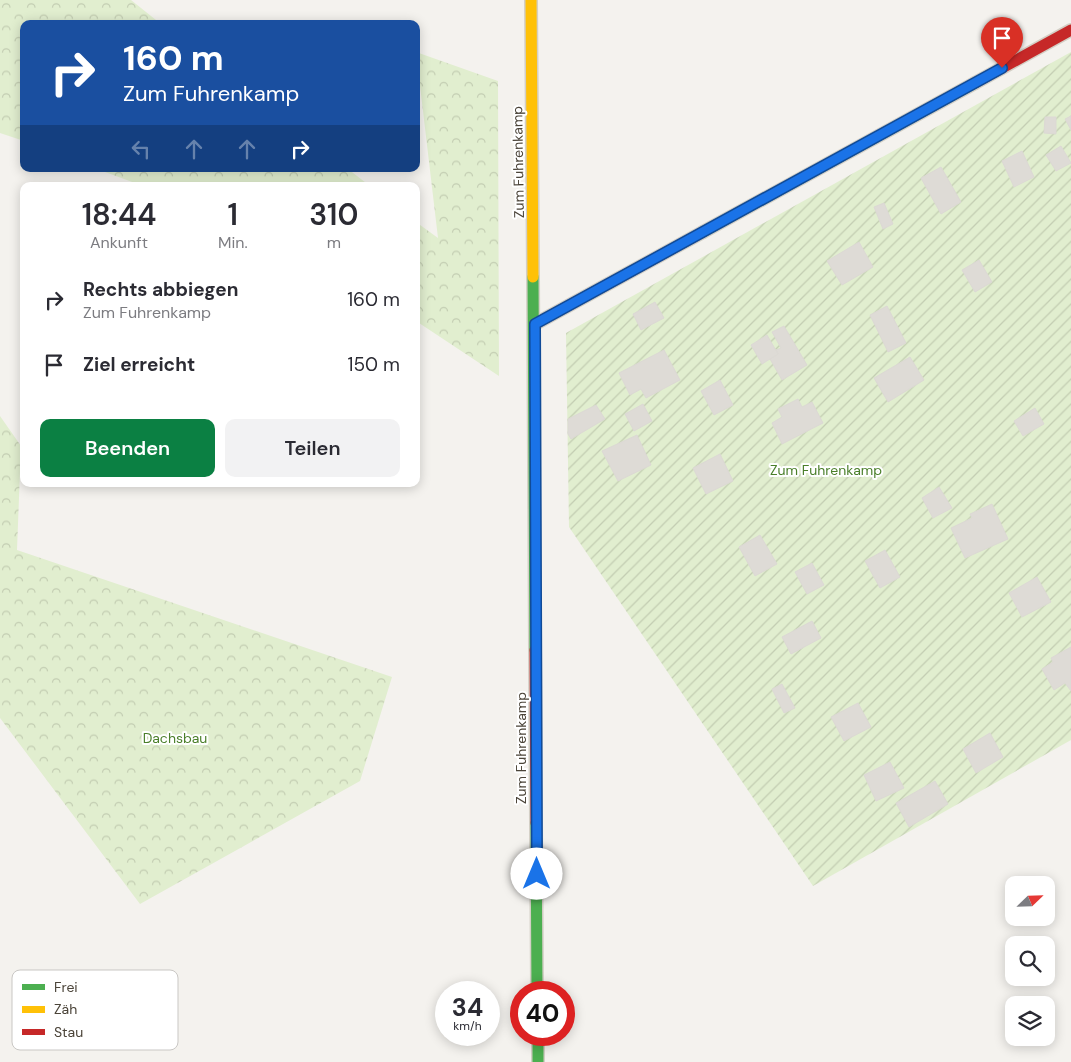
<!DOCTYPE html>
<html lang="de">
<meta charset="utf-8">
<style>
:root{--surface:#fff;--page:#f2f2f3;--text:#2b2b33;--muted:#7c7c81;--accent:#0b8043}
body{margin:0;font-family:"DM Sans",sans-serif;background:var(--page);color:var(--text);height:100vh;display:flex;flex-direction:column;font-size:19px;white-space:nowrap}
*{box-sizing:border-box;margin:0}
p{font-size:16px;color:var(--muted)}
.icon{flex:none;width:28px;height:28px;fill:none;stroke:currentColor;stroke-width:2;stroke-linecap:round;stroke-linejoin:round}
.map{position:relative;flex:1;overflow:hidden}
.side{position:absolute;left:20px;top:182px;width:400px;height:305px;display:flex;flex-direction:column;background:var(--surface);border-radius:10px;box-shadow:0 2px 12px #0003}
.side>*{flex:none}
.banner{position:absolute;left:20px;top:20px;width:400px;height:152px;border-radius:10px;box-shadow:0 2px 12px #0003;background:#1a4fa0;color:#fff;overflow:hidden}
.needle{width:32px;rotate:67deg}
.fabs{position:absolute;left:1005px;top:876px;display:grid;gap:10px}
.fabs a{display:grid;place-items:center;width:50px;height:50px;border-radius:10px;background:var(--surface);box-shadow:0 2px 12px #0003;font-size:25px}
.speed{position:absolute;left:435px;top:981px;display:flex;gap:10px;font-size:25px;font-weight:700;text-align:center}
.speed>*{display:grid;place-content:center;width:65px;height:65px;border-radius:50%;background:var(--surface);box-shadow:0 2px 12px #0003;line-height:1}
.speed small{font-size:12px;font-weight:400}
.speed .limit{border:8px solid #d22;background:#fff;color:#111}
.pin{position:absolute;display:grid;place-items:center;width:42px;height:42px;color:#fff;margin:-51px -21px;border-radius:50% 50% 50% 0;rotate:-45deg;box-shadow:0 0 5px #0007}
.pin .icon{rotate:45deg}
.me{position:absolute;width:55px;margin:-28px;rotate:0deg;stroke-linejoin:round;filter:drop-shadow(0 0 4px #0008)}
.turn{display:flex;align-items:center;gap:18px;height:105px;padding:0 20px;font-size:22px}
.turn .icon{width:65px;height:65px;stroke-width:2.5}
.turn b{display:block;font-size:35px;line-height:42px}
.lanes{display:flex;align-items:center;height:48px;padding:0 20px;background:#0003;justify-content:center;gap:25px;direction:ltr}
.lanes .off{opacity:.35}
.eta{display:flex;justify-content:space-evenly;align-items:center;height:85px;text-align:center}
.eta b{font-size:30px;font-weight:600;line-height:35px}
.cta{display:flex;gap:10px;margin-top:auto;padding:10px 20px}
.cta a{flex:1;height:58px;border-radius:10px;background:var(--accent);color:#fff;font-size:20px;font-weight:600;line-height:58px;text-align:center}
.cta a+a{background:var(--page);color:var(--text)}
ul{padding:0;list-style:none}
li{display:flex;align-items:center;gap:15px;height:65px;padding:0 20px}
li div{flex:1}
li b{display:block;font-size:19px}
li em{font-style:normal}
.map>svg:first-child{display:block}
.forest{fill:url(#forest-crowns)}
.garden{fill:url(#garden-furrows)}
.building{fill:#dedbd6;stroke:#dcd9d4}
.lines{fill:none;stroke-linecap:round;stroke-linejoin:round}
.fast-casing{stroke:#d3cfc5;stroke-width:14}
.slow-casing{stroke:#d3cfc5;stroke-width:14}
.jam-casing{stroke:#d3cfc5;stroke-width:14}
.fast{stroke:#4caf50;stroke-width:11}
.slow{stroke:#ffc107;stroke-width:11}
.jam{stroke:#c62828;stroke-width:11}
.route-casing{stroke:#114b97;stroke-width:12}
.route{stroke:#1a73e8;stroke-width:9}
.labels{text-anchor:middle;stroke-width:4;stroke-linejoin:round;paint-order:stroke}
.street-label{font-size:14px;fill:#4b4439;stroke:#fff}
.park-label{font-size:14px;fill:#4a7f2a;stroke:#fff}
.key{fill:#fff;stroke:#c9c7c4;stroke-width:1}
.key-label{font-size:14px;fill:#4b4439}
</style>
<div class="map">
<svg width="1071" height="1062" viewBox="0 0 1071 1062">
<defs>
<pattern id="forest-crowns" width="20" height="18" patternUnits="userSpaceOnUse" patternTransform="scale(1.25)"><rect width="20" height="18" fill="#e1eecf"/><path d="M2 6a3 3 0 1 1 6 0M12 15a3 3 0 1 1 6 0" fill="none" stroke="#c3cdb2"/></pattern>
<pattern id="garden-furrows" width="10" height="10" patternUnits="userSpaceOnUse" patternTransform="scale(1.25)"><rect width="10" height="10" fill="#e1eecf"/><path d="M-1 1l2-2M0 10L10 0M9 11l2-2" fill="none" stroke="#c3cdb2"/></pattern>
</defs>
<rect width="100%" height="100%" fill="#f4f2ee"/>
<g class="forest">
<polygon points="0,0 131,0 161,24 24,24 24,141 0,133"/>
<polygon points="416,52 498,81 499,376 416,321 416,222 438,238"/>
<polygon points="97,169 348,169 370,186 143,186"/>
<polygon points="0,416 21,446 17,550 392,677 360,781 140,904 0,718"/>
</g>
<polygon class="garden" points="1071,52 1071,740 813,886 569,527 566,333"/>
<g class="building">
<polygon points="1071,116 1071,130 1065,119"/>
<polygon points="1045,117 1056,117 1056,134 1044,133"/>
<polygon points="1061,146 1071,163 1056,171 1046,155"/>
<polygon points="1022,151 1034,177 1014,187 1002,161"/>
<polygon points="941,167 961,202 941,214 921,178"/>
<polygon points="884,203 893,224 883,229 874,207"/>
<polygon points="859,242 873,267 842,285 827,261"/>
<polygon points="979,260 992,282 975,292 962,270"/>
<polygon points="655,302 664,318 641,330 633,314"/>
<polygon points="887,306 906,343 888,352 870,315"/>
<polygon points="784,326 807,365 782,380 770,359 778,354 776,350 781,348 772,332"/>
<polygon points="767,335 778,354 762,364 751,345"/>
<polygon points="664,350 680,380 646,398 641,389 630,395 619,373"/>
<polygon points="910,357 924,380 888,402 874,378"/>
<polygon points="720,380 733,405 714,415 701,391"/>
<polygon points="798,399 802,407 812,402 823,423 782,444 772,423 782,417 778,409"/>
<polygon points="643,404 652,421 634,431 625,414"/>
<polygon points="596,405 605,419 571,439 568,434 568,419"/>
<polygon points="1035,408 1044,424 1023,436 1014,421"/>
<polygon points="637,435 651,465 618,481 602,451"/>
<polygon points="720,454 733,481 706,494 693,468"/>
<polygon points="939,487 952,508 933,518 922,498"/>
<polygon points="992,504 1008,539 965,558 951,528 972,518 970,514"/>
<polygon points="760,535 777,564 755,576 739,547"/>
<polygon points="885,550 900,577 880,588 865,561"/>
<polygon points="812,563 824,585 807,594 795,572"/>
<polygon points="1037,577 1051,602 1022,617 1009,593"/>
<polygon points="812,621 821,638 791,654 782,637"/>
<polygon points="1071,647 1071,691 1065,683 1054,690 1042,669 1053,662 1051,658"/>
<polygon points="782,684 795,708 784,713 772,689"/>
<polygon points="858,703 871,727 844,741 831,717"/>
<polygon points="990,733 1003,757 976,773 963,749"/>
<polygon points="890,762 904,788 876,801 864,775"/>
<polygon points="935,781 948,804 909,827 896,803"/>
</g>
<g class="lines">
<g class="fast-casing">
<g id="fast">
<polyline points="703,232 975,83"/>
<polyline points="533,277 535,650"/>
<polyline points="536,823 537,992"/>
<polyline points="538,1035 538,1062"/>
</g>
</g>
<g class="slow-casing">
<polyline id="slow" points="531,0 533,277"/>
</g>
<g class="jam-casing">
<g id="jam">
<polyline points="975,83 1071,30"/>
<polyline points="535,324 703,232"/>
<polyline points="535,650 536,823"/>
</g>
</g>
<use href="#fast" class="fast"/>
<use href="#slow" class="slow"/>
<use href="#jam" class="jam"/>
</g>
<g class="lines">
<g class="route-casing">
<polyline id="route" points="537,874 535,324 1002,68"/>
</g>
<use href="#route" class="route"/>
</g>
<g class="labels">
<g class="street-label">
<text transform="translate(518 162) rotate(-91)" y="5">Zum Fuhrenkamp</text>
<text transform="translate(521 748) rotate(-90)" y="5">Zum Fuhrenkamp</text>
</g>
<g class="park-label">
<text x="826" y="475">Zum Fuhrenkamp</text>
<text x="175" y="743">Dachsbau</text>
</g>
</g>
<rect x="12" y="970" width="166" height="80" rx="8" class="key"/>
<rect x="22" y="984" width="23" height="6" fill="#4caf50"/>
<rect x="22" y="1006" width="23" height="7" fill="#ffc107"/>
<rect x="22" y="1029" width="23" height="6" fill="#c62828"/>
<g class="key-label">
<text x="54" y="992">Frei</text>
<text x="54" y="1014">Zäh</text>
<text x="54" y="1037">Stau</text>
</g>
</svg>
<div class="fabs">
<a><svg class="needle" viewBox="-14 -14 28 28"><path d="M0-13l5 13h-10z" fill="#e53935"/><path d="M0 13l5-13h-10z" fill="#7c7c81"/></svg></a>
<a><svg class="icon" aria-label="search" viewBox="0 0 24 24"><circle cx="10" cy="10" r="6"/><path d="M15 15l6 6"/></svg></a>
<a><svg class="icon" aria-label="layers" viewBox="0 0 24 24"><path d="M12 4l9 5-9 5-9-5zM3 14l9 5 9-5"/></svg></a>
</div>
<div class="speed"><div>34<small>km/h</small></div><div class="limit">40</div></div>
<div class="pin" style="left:1002px;top:68px;background:#d93025"><svg class="icon" aria-label="arrive" viewBox="0 0 24 24"><path d="M6 21V4h12l-3 4 3 4H6"/></svg></div>
<svg class="me" style="left:537px;top:874px" viewBox="-20 -20 40 40"><circle r="19" fill="#fff"/><path d="M0-13L10 11 0 6-10 11z" fill="#1a73e8"/></svg>
<div class="banner">
<div class="turn"><svg class="icon" aria-label="right" viewBox="0 0 24 24"><path d="M7 20v-9h11M14 6l5 5-5 5"/></svg><div><b>160 m</b>Zum Fuhrenkamp</div></div>
<div class="lanes"><svg class="icon off" aria-label="left" viewBox="0 0 24 24"><path d="M17 20v-9H6M10 6l-5 5 5 5"/></svg><svg class="icon off" aria-label="ahead" viewBox="0 0 24 24"><path d="M12 20V5M6 11l6-6 6 6"/></svg><svg class="icon off" aria-label="ahead" viewBox="0 0 24 24"><path d="M12 20V5M6 11l6-6 6 6"/></svg><svg class="icon" aria-label="right" viewBox="0 0 24 24"><path d="M7 20v-9h11M14 6l5 5-5 5"/></svg></div>
</div>
<section class="side">
<div class="eta">
<div><b>18:44</b><p>Ankunft</p></div>
<div><b>1</b><p>Min.</p></div>
<div><b>310</b><p>m</p></div>
</div>
<ul>
<li><svg class="icon" aria-label="right" viewBox="0 0 24 24"><path d="M7 20v-9h11M14 6l5 5-5 5"/></svg><div><b>Rechts abbiegen</b><p>Zum Fuhrenkamp</p></div><em>160 m</em></li>
<li><svg class="icon" aria-label="arrive" viewBox="0 0 24 24"><path d="M6 21V4h12l-3 4 3 4H6"/></svg><div><b>Ziel erreicht</b></div><em>150 m</em></li>
</ul>
<div class="cta"><a>Beenden</a><a>Teilen</a></div>
</section>
</div>
